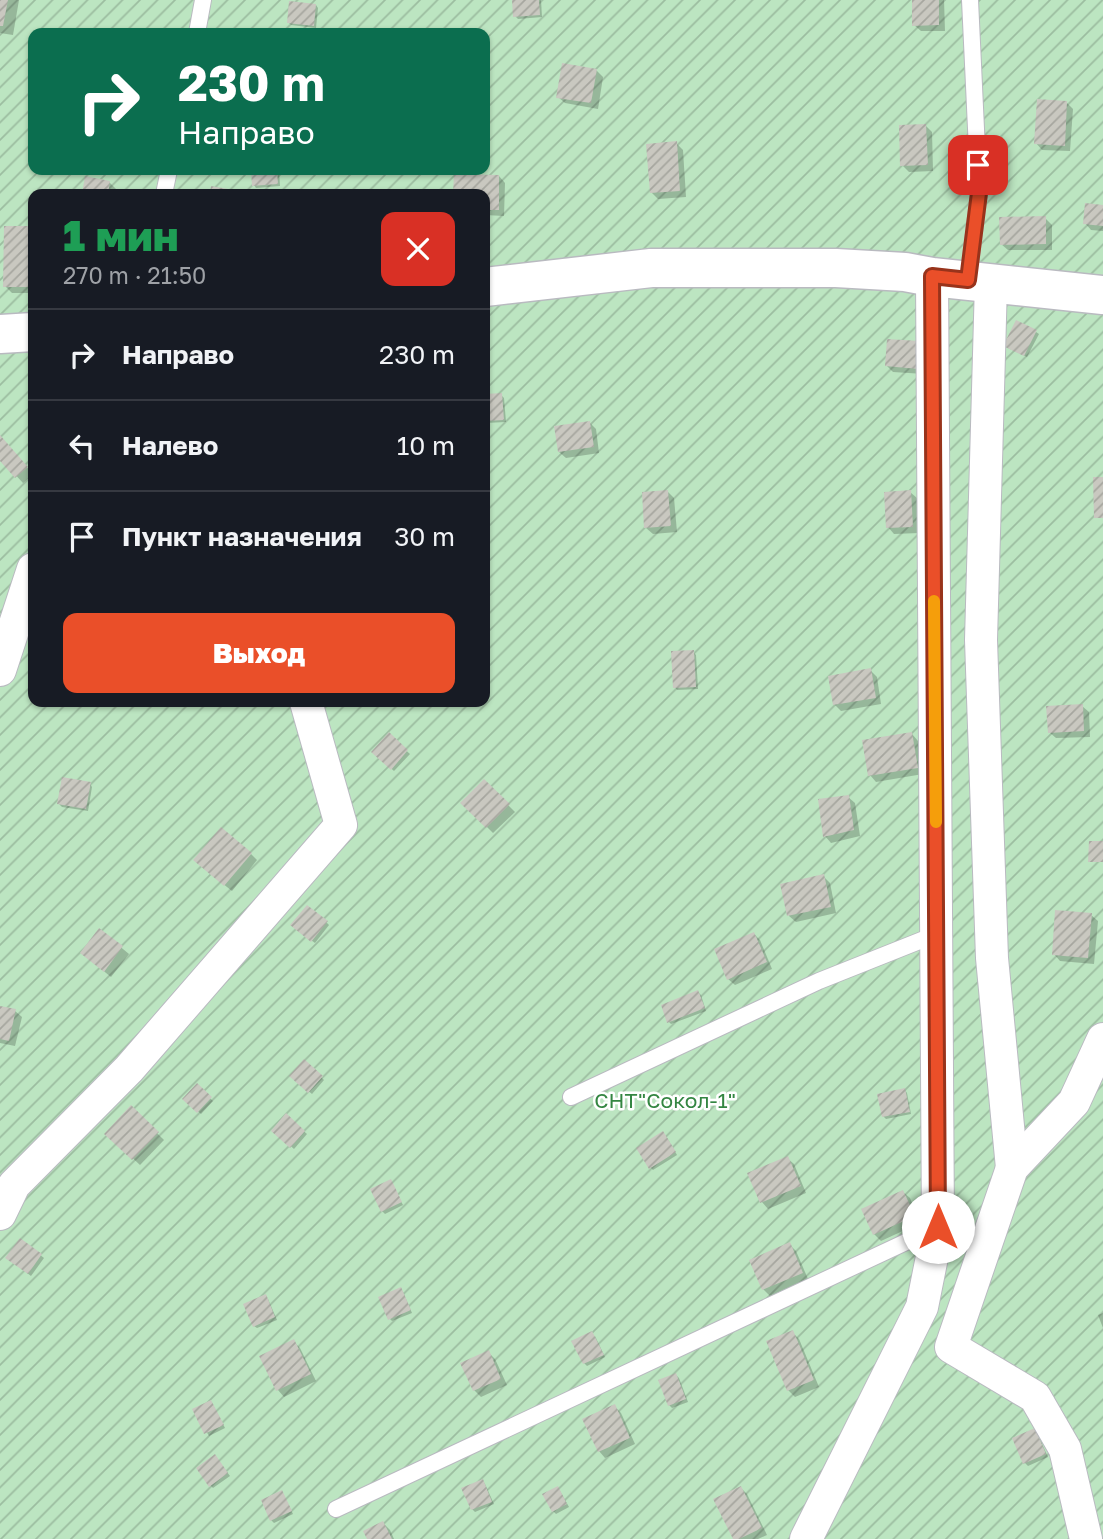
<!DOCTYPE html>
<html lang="ru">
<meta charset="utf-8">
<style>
:root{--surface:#171b24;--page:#20242c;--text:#f1f3f6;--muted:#9ea1a6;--line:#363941;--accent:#ea4f29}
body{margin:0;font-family:"Golos Text",sans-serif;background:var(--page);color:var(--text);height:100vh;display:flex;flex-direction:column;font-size:26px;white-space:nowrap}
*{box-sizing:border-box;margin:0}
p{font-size:23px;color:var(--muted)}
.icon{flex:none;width:38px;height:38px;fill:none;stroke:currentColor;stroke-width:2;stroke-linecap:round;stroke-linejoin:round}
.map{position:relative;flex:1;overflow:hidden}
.sheet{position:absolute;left:28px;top:189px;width:462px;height:518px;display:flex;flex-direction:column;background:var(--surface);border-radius:14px;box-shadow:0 2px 5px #0004}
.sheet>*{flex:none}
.banner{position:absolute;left:28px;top:28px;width:462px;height:147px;border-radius:14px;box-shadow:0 2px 5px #0004;background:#0b6e4f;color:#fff;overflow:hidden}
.pin{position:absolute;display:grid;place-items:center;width:60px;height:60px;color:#fff;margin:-30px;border-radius:14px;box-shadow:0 4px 10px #0006}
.me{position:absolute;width:77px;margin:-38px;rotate:0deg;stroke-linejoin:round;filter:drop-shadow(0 0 5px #0008)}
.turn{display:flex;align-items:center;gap:24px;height:147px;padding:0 35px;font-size:32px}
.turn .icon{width:91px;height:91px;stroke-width:2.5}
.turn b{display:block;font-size:49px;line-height:60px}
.round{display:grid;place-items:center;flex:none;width:74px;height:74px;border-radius:14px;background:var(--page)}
.head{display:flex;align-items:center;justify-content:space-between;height:119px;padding:0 35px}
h1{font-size:42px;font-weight:800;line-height:52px;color:#1e9e55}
.primary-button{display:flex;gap:14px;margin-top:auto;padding:14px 35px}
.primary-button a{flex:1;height:80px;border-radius:14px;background:var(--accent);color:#fff;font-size:28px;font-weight:800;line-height:80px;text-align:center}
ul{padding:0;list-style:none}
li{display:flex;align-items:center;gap:21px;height:91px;padding:0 35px;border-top:2px solid var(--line)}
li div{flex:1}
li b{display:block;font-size:26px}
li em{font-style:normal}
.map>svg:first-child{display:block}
.garden{fill:url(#garden-furrows);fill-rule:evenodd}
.shadow{fill:#0003}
.building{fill:url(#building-hatch)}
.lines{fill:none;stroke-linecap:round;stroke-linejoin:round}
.service-casing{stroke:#b9bac0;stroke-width:18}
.minor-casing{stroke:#b9bac0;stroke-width:34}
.tertiary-casing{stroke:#b9bac0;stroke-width:41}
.service{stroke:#fff;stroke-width:16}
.minor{stroke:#fff;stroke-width:32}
.tertiary{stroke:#fff;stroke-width:38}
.route-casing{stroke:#98331b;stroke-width:18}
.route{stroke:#ea4f29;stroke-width:12}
.slow{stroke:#f59e0b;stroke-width:12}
.labels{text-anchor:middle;stroke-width:5;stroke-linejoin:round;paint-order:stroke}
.park-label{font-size:21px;fill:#348642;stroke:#fff}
</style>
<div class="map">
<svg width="1103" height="1539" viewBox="0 0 1103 1539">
<defs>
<pattern id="garden-furrows" width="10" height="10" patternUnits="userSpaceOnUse" patternTransform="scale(1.75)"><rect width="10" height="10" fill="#bce5c1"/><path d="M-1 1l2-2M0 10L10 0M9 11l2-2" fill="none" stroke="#9cbda0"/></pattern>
<pattern id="building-hatch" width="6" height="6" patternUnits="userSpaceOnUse" patternTransform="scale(1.75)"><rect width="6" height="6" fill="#c9c8c0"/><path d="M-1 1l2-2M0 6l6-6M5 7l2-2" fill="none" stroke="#a6a69f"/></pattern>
</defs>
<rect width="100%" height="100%" fill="#edebe1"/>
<path class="garden" d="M0,0h1103v1539h-1103zM33,33h452v137h-452zM33,194h452v508h-452z"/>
<g class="shadow">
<polygon points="0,0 19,0 13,35 0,33"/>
<polygon points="514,0 541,0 542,17 518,19 515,16"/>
<polygon points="914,0 944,0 945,31 921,31 914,25"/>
<polygon points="316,5 318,8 316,28 291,25 288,22"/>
<polygon points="596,70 603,77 598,109 565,103 558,97"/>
<polygon points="1067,103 1073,109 1070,151 1042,150 1036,143"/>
<polygon points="925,125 932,132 933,171 909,172 902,165"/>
<polygon points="676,143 683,150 686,197 658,199 651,192"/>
<polygon points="253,170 279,170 280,186 256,188 254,185"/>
<polygon points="456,175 499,176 505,183 504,216 485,215 485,194 455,194"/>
<polygon points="87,178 109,182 116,189 115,194 84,194"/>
<polygon points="1103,207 1103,231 1091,230 1085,223"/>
<polygon points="1045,218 1052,225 1052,250 1008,250 1001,244"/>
<polygon points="5,228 33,228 33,293 12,293 5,286"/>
<polygon points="1036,332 1039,334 1027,357 1008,348"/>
<polygon points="889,341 924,374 893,372 887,366"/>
<polygon points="501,395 504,398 506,422 485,423 485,396"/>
<polygon points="590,423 596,429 599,453 566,458 559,452"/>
<polygon points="0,437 33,474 23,483 0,458"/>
<polygon points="667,491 674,498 677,532 653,534 646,528"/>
<polygon points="910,492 917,498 919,533 894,534 888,527"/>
<polygon points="693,652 696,655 698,689 677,690 675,687"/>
<polygon points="870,670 877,677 881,704 841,711 834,704"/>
<polygon points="1082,706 1089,712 1090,737 1056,738 1049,732"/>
<polygon points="912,734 918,741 923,774 876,782 870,775"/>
<polygon points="389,735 410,754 394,771 373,752"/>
<polygon points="484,781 515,812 493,833 463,803"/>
<polygon points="90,784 92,787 88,811 62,807 59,804"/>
<polygon points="848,797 855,803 860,836 831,843 825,836"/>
<polygon points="251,854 257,860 232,891 202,867"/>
<polygon points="823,876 830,883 836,913 796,922 789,916 782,885"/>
<polygon points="1091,915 1098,921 1094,964 1060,961 1054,954"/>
<polygon points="327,923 329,925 315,943 295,928"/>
<polygon points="100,930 129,954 111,977 89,959"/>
<polygon points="754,934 760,940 772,969 735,985 728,979"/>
<polygon points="698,992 701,995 706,1011 671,1024 669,1022"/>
<polygon points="0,1007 15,1011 22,1017 15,1046 0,1043"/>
<polygon points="304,1061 324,1080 312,1094 291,1076"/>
<polygon points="197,1086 213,1101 201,1114 184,1099"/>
<polygon points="905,1090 907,1093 911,1114 886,1119 883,1116"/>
<polygon points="131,1108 164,1140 140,1165 107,1134"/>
<polygon points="286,1116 307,1134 294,1149 273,1130"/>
<polygon points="666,1136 677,1155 653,1170 650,1167"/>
<polygon points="787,1158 794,1164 806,1193 768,1209 762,1202 749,1174"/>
<polygon points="390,1181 403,1205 385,1214 382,1211"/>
<polygon points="903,1192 910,1198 920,1223 881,1241 874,1234"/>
<polygon points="21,1240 44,1258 31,1276 10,1260"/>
<polygon points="789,1244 796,1251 808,1279 770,1296 763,1289"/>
<polygon points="401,1289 403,1292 412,1313 392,1321 390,1319"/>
<polygon points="268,1299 277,1320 257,1328 254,1326"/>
<polygon points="1103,1313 1103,1328 1098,1315"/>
<polygon points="792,1332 799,1339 819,1387 795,1397 788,1390 768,1342"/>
<polygon points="595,1336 605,1357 587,1366 584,1363"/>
<polygon points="293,1341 300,1348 316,1381 284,1397 278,1390 261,1357"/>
<polygon points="489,1353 495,1359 507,1385 481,1397 474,1390"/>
<polygon points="676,1375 679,1378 688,1402 672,1408 669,1405"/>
<polygon points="213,1405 225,1428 209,1436 194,1410"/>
<polygon points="614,1406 621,1413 635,1444 605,1458 599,1451"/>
<polygon points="1034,1430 1037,1433 1048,1457 1028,1466 1025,1463"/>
<polygon points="217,1459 230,1476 213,1488 210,1485"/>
<polygon points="483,1481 485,1484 494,1504 475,1512 472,1509"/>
<polygon points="741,1488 747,1494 767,1535 758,1539 735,1539"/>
<polygon points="560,1491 569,1507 556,1514 553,1511"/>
<polygon points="282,1492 293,1514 274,1523 271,1520"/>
<polygon points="383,1523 390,1530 394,1539 369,1539"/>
</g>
<g class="building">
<polygon points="0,0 8,0 3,26 0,26"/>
<polygon points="512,0 539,0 540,15 513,17"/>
<polygon points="912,0 939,0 939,25 912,26"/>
<polygon points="289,1 316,4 314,26 287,23"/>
<polygon points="562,63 597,69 591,103 556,98"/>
<polygon points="1037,99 1067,101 1065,146 1034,144"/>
<polygon points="926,124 928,165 900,166 899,125"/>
<polygon points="677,141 680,191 650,193 646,144"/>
<polygon points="251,170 277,170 278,184 252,186"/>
<polygon points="454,174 499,175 499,210 485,210 485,194 453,194"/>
<polygon points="85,176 110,181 108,194 82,194"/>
<polygon points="211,186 239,191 238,194 210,194"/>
<polygon points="1085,203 1103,205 1103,226 1083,224"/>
<polygon points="1046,216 1046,244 1000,245 999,217"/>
<polygon points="4,226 33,226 33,287 3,287"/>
<polygon points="1016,320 1037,330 1024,356 1003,346"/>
<polygon points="887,339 920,341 918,369 885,366"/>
<polygon points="502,393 504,420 485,421 485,394"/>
<polygon points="590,421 594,447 558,452 554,426"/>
<polygon points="0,435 28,467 15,478 0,461"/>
<polygon points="1093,477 1103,477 1103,518 1094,518"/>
<polygon points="668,490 671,526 644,528 642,492"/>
<polygon points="911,490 913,527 886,528 884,492"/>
<polygon points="694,650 696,687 673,688 671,651"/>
<polygon points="871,668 876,698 833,705 828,676"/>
<polygon points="1083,704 1084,731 1048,733 1046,706"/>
<polygon points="389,732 408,750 391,770 371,752"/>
<polygon points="912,732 918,768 868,776 862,740"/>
<polygon points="62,777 91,782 86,809 57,804"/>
<polygon points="484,779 510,804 486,828 460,803"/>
<polygon points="849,795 854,830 823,837 818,799"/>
<polygon points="221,827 252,853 224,886 193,860"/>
<polygon points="1089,841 1103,841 1103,862 1088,862"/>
<polygon points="824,874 831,907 787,916 780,884"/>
<polygon points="307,905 328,921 311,942 290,925"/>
<polygon points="1055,910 1092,913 1088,958 1052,955"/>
<polygon points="99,928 123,946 104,972 80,953"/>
<polygon points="754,932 767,962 727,980 714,949"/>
<polygon points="698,990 705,1008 667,1023 661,1005"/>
<polygon points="0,1006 16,1009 9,1041 0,1039"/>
<polygon points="304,1059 323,1076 308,1093 289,1076"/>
<polygon points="197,1083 212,1097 197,1113 182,1099"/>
<polygon points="905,1088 910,1112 882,1117 877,1094"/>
<polygon points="131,1105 159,1132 132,1160 104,1134"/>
<polygon points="286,1113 305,1131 290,1148 271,1131"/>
<polygon points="663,1131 676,1152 649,1169 636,1148"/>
<polygon points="788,1156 801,1186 760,1203 747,1173"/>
<polygon points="391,1179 402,1202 381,1212 370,1189"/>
<polygon points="903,1190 915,1216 873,1235 861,1209"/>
<polygon points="20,1238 42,1254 28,1274 5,1258"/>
<polygon points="790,1242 803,1273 762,1290 749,1260"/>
<polygon points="401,1287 411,1310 388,1320 378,1297"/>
<polygon points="266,1294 275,1317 253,1327 243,1304"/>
<polygon points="793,1330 814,1380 787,1391 766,1341"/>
<polygon points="592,1331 604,1355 583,1364 571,1341"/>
<polygon points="294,1339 311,1374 276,1391 259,1356"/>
<polygon points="489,1350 501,1379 473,1391 460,1363"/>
<polygon points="676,1373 686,1399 668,1406 658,1380"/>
<polygon points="211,1400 224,1425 204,1434 192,1409"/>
<polygon points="615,1404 630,1438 598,1452 582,1419"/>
<polygon points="1035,1428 1046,1454 1023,1464 1012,1438"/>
<polygon points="215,1454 228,1473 209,1487 196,1468"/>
<polygon points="483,1479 492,1502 471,1510 461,1488"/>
<polygon points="558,1486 567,1504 552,1512 542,1494"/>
<polygon points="741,1486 762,1528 739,1539 733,1539 713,1499"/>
<polygon points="282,1490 292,1511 270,1521 261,1500"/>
<polygon points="383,1521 392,1539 367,1539 363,1531"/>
</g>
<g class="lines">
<g class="service-casing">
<g id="service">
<polyline points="197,33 203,0"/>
<polyline points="164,194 169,170"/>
<polyline points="968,280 979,193 970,0"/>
<polyline points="571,1097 819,981 937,934"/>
<polyline points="336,1509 938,1227"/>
</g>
</g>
<g class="minor-casing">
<g id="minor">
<polyline points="991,283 981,640 992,958 1012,1168"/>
<polyline points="0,670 33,569"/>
<polyline points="0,1214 14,1185 129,1069 341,825 306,702"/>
<polyline points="806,1539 922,1307 938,1227 932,277"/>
<polyline points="1086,1539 1065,1449 1035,1397 951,1347 1012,1168 1074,1102 1103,1039"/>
</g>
</g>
<g class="tertiary-casing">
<g id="tertiary">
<polyline points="485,287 651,268 836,268 905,272 932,277 1103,295"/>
<polyline points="0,334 33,332"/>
</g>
</g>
<use href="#service" class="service"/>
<use href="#minor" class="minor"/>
<use href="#tertiary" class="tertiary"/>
</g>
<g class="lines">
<g class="route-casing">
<polyline id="route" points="938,1227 932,276 968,280 979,193 978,165"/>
</g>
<use href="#route" class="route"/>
<polyline class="slow" points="934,601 936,822"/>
</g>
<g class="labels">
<g class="park-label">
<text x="665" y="1108">СНТ"Сокол-1"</text>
</g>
</g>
</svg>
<div class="pin" style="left:978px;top:165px;background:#d93025"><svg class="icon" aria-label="arrive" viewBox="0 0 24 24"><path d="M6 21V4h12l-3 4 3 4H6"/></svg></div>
<svg class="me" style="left:938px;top:1227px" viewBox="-20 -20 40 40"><circle r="19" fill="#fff"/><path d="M0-13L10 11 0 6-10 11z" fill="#ea4f29"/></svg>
<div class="banner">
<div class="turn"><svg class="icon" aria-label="right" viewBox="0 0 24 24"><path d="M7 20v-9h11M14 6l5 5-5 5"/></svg><div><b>230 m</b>Направо</div></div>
</div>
<section class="sheet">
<div class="head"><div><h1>1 мин</h1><p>270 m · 21:50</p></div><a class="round" style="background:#d93025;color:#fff"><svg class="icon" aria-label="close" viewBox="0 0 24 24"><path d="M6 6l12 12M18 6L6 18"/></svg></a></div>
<ul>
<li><svg class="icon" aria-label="right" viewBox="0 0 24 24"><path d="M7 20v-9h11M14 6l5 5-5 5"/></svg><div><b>Направо</b></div><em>230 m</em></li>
<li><svg class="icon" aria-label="left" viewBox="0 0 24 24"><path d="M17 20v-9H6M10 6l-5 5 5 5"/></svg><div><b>Налево</b></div><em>10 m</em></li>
<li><svg class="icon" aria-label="arrive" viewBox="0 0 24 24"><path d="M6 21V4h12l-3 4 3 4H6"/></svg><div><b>Пункт назначения</b></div><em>30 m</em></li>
</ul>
<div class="primary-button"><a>Выход</a></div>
</section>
</div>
